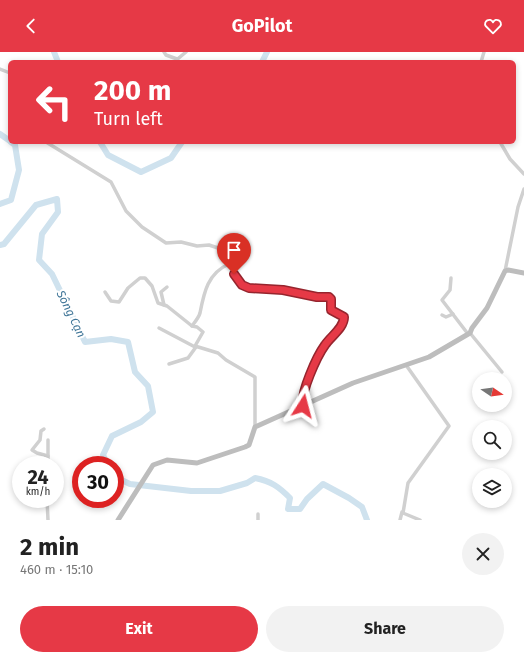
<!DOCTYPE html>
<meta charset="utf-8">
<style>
:root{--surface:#fff;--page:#f2f2f2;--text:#222;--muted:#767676;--accent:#e63946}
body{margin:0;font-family:"Fira Sans",sans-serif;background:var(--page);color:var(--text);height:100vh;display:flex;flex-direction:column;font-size:15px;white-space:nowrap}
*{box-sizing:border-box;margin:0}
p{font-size:13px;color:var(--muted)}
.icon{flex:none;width:22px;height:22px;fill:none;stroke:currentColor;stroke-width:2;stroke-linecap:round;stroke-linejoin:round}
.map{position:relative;height:468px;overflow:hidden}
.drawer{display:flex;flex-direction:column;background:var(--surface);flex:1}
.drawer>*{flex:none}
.hud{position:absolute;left:8px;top:8px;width:508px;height:84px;border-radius:6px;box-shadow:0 2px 6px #0003;background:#e63946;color:#fff;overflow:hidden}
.needle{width:26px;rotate:103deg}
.tools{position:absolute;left:472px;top:320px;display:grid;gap:8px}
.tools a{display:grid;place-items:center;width:40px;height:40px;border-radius:50%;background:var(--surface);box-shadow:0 2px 6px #0003;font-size:20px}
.speed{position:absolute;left:12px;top:404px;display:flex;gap:8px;font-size:20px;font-weight:700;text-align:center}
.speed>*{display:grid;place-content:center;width:52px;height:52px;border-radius:50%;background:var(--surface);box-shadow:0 2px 6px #0003;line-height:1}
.speed small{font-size:10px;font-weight:400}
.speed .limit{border:6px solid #d22;background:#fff;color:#111}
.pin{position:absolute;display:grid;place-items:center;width:34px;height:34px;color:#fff;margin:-41px -17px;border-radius:50% 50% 50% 0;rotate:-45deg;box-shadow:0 0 4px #0007}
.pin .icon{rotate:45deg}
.me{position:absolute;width:44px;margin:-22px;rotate:9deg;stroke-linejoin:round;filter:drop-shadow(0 0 3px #0008)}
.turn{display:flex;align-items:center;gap:14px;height:84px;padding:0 20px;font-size:18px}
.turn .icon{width:52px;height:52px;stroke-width:2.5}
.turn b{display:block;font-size:28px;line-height:34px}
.round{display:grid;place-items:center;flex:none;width:42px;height:42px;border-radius:21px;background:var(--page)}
.overview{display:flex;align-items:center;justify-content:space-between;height:68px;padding:0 20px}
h1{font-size:24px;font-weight:700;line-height:30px}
.action{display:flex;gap:8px;margin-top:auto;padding:8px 20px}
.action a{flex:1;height:46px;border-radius:24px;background:var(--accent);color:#fff;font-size:16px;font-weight:700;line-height:46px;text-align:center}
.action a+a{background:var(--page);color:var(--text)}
header{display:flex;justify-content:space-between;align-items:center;height:52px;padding:0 20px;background:var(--accent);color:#fff;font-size:18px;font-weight:700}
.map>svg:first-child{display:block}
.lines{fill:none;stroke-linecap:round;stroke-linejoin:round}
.river{stroke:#cfe2ee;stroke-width:6}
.street{stroke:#d0d0d0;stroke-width:3.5}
.secondary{stroke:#bdbdbd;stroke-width:5}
.route-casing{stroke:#96252e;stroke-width:10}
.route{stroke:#e63946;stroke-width:7}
.labels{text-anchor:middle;stroke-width:4;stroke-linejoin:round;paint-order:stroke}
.water-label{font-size:12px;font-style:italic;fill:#3f7597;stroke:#fff}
</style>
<header><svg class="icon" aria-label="back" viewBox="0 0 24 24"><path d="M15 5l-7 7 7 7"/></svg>GoPilot<svg class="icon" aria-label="heart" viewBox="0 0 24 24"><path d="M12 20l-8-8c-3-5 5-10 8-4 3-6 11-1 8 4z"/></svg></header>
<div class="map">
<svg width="524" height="468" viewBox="0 0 524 468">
<rect width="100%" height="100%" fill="#fff"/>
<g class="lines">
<g class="river">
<polyline points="54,0 58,10"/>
<polyline points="262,10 267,0"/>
<polyline points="0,82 10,89"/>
<polyline points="100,90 108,103 141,120 171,106 182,90"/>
<polyline points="0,152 11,148 19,118 15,93 11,90"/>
<polyline points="0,193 4,192 36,153 57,147 58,160 42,182 39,208 52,222 85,290 111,287 128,290 135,320 148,334 153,360 141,370 112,384 103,403 108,413"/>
<path d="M115,425l15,7 61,7h29l27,-8 8,-5c16,3 24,9 35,20l-2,11h12l7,-10 16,-15 26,14 13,9 5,13"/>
</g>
<g class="street">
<polyline points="164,0 166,3 177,7"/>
<polyline points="174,10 186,0"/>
<polyline points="481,10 484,0"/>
<polyline points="0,17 10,21"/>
<polyline points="46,90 111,130 126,159 142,175 166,191 181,190 197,194 209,193 218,196 226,195 230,215 242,233 249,236 286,238 330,246 331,259 344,264 344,268 319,301 302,344 303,354"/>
<polyline points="500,90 510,107 524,122"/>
<path d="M229,212c-21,9 -25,28 -29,49 -1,4 -5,9 -8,13l5,1 6,5 -8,14 23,7 8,7 29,17v50"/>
<polyline points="505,219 518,155 524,137"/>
<polyline points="451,226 450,238 442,248 468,282"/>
<polyline points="105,240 111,249 119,250 128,236 140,226 145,226 152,234 158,251 167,254 192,274"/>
<polyline points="164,253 161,240 167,235"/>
<polyline points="442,263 446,265 453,262"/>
<polyline points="159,276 195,295"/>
<polyline points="470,281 502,320"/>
<polyline points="169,312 188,306 196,295"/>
<polyline points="406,313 449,374 408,431 403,461 420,468"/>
<polyline points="44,377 41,379 40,388 32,398 37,401 48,404"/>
<polyline points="48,413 48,388"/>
<polyline points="47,447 48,468"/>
<polyline points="258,462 258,468"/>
<polyline points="400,468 402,460"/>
</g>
<polyline class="secondary" points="118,468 153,413 167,408 197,411 245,395 249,393 255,375 353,331 429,305 470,281 472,276 487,256 505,219 508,218 524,221"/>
</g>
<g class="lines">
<g class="route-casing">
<path id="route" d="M234,222l8,11 7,3 34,2 34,7h12l2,2v11l13,7c0,11 -13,19 -19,28 -8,11 -25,48 -22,61"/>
</g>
<use href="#route" class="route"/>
</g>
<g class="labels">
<g class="water-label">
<text transform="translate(71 262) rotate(64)" y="4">Sông Cạn</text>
</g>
</g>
</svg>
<div class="tools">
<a><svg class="needle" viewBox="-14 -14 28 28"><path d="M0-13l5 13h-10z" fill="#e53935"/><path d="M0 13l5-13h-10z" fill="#767676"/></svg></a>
<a><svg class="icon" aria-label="search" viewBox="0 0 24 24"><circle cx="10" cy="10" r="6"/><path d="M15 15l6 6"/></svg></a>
<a><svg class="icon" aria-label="layers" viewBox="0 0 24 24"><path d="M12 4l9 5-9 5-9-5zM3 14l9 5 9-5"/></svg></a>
</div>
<div class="speed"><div>24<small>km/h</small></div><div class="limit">30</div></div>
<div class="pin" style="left:234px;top:222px;background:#d93025"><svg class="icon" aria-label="arrive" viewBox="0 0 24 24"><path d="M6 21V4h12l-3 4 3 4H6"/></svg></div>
<svg class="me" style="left:303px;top:354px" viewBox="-20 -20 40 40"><path d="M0-17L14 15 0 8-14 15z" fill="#e63946" stroke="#fff" stroke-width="4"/></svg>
<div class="hud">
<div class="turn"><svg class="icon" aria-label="left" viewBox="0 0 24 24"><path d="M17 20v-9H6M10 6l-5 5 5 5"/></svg><div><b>200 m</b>Turn left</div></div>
</div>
</div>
<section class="drawer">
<div class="overview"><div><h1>2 min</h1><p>460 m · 15:10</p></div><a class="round"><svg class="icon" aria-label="close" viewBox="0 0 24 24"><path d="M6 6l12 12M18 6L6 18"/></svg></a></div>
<div class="action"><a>Exit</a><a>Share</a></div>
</section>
